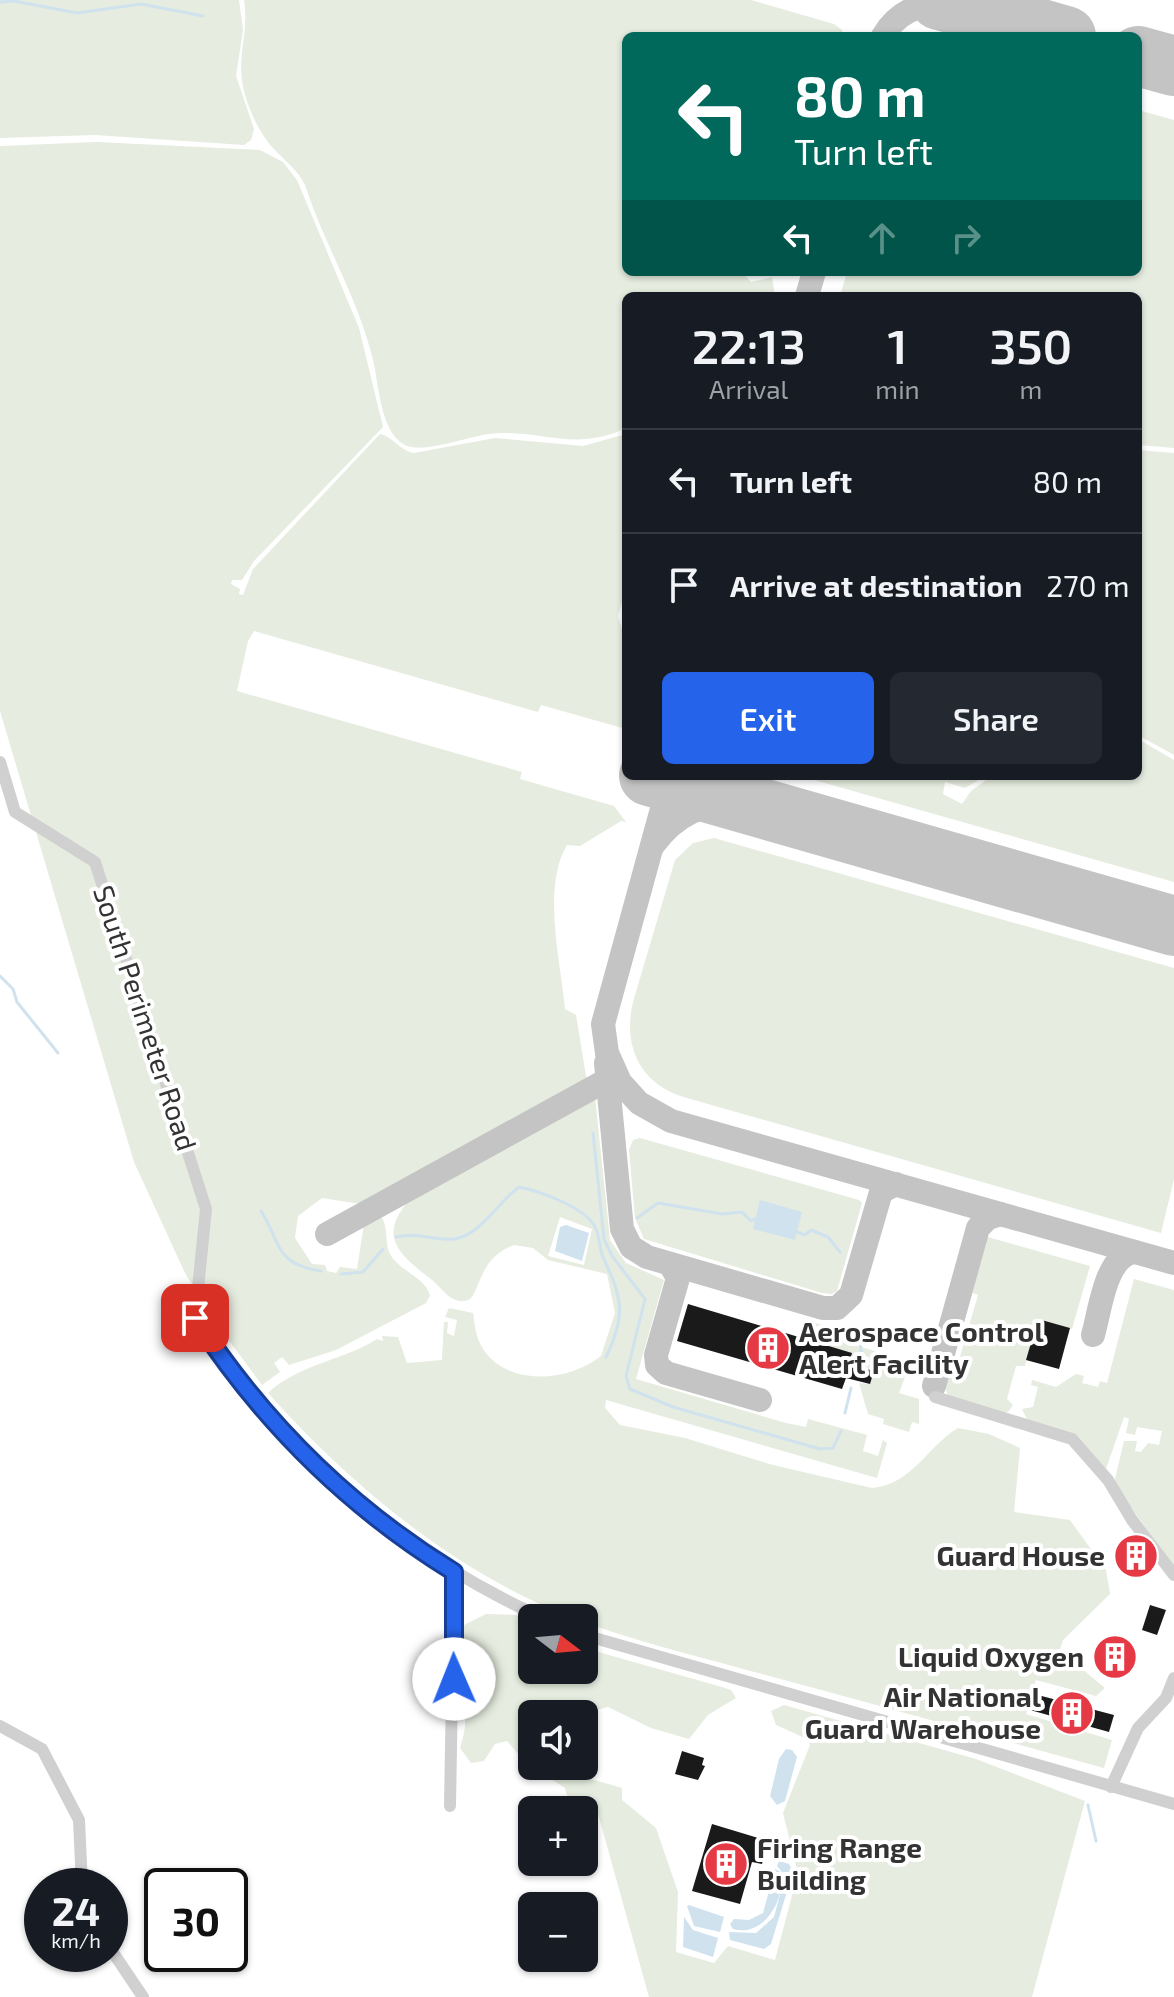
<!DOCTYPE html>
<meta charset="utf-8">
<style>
:root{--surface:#171b24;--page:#242831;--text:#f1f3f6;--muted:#9ea1a6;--line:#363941;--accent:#2563eb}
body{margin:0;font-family:"Exo 2",sans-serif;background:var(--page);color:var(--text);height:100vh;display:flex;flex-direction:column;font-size:30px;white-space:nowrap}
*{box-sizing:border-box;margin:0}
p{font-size:26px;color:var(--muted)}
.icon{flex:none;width:44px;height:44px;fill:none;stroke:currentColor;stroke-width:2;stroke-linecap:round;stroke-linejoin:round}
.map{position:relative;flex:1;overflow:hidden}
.panel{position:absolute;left:622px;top:292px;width:520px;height:488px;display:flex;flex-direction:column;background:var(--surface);border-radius:12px;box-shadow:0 2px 6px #0004}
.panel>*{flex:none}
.hud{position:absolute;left:622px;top:32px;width:520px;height:244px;border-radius:12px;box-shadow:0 2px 6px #0004;background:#00695c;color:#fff;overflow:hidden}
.needle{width:52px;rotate:106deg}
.tools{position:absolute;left:518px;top:1604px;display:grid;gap:16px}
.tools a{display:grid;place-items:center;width:80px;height:80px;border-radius:12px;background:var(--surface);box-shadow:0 2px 6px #0004;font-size:40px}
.speed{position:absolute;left:24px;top:1868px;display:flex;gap:16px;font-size:40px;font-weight:700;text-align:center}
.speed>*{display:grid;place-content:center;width:104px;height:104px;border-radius:50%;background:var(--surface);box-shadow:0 2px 6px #0004;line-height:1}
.speed small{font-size:20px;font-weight:400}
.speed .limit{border:4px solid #111;border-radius:12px;background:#fff;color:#111}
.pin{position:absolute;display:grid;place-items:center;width:68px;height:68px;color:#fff;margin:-34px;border-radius:16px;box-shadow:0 4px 12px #0006}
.me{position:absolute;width:88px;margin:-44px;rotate:359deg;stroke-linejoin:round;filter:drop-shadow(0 0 6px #0008)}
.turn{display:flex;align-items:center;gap:28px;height:168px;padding:0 40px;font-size:36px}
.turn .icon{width:104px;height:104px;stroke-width:2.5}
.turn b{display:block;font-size:56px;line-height:68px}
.lanes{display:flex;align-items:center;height:76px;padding:0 40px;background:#0003;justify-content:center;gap:40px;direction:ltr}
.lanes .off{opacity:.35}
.eta{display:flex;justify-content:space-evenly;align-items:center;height:136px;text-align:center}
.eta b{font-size:48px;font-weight:600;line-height:56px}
.button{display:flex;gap:16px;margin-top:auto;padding:16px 40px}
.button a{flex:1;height:92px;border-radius:12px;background:var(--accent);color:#fff;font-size:32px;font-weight:600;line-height:92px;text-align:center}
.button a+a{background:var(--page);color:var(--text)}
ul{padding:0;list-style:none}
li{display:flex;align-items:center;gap:24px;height:104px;padding:0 40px;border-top:2px solid var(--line)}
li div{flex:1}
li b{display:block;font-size:30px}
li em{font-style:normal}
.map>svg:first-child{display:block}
.green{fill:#e6ecdf;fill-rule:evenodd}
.water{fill:#cfe2ee}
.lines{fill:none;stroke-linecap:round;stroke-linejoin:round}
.stream{stroke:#cfe2ee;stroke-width:3}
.taxiway{stroke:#c4c4c4;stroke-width:24}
.runway{stroke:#c4c4c4;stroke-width:60}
.building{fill:#1a1a1a}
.minor{stroke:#d0d0d0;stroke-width:12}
.route-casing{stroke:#184099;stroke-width:20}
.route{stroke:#2563eb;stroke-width:14}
.labels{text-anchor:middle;stroke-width:8;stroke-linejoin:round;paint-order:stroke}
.street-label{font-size:28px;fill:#333;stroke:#fff}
.poi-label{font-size:28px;font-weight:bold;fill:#333;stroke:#fff;text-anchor:end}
</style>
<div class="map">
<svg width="1174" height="1997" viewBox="0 0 1174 1997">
<rect width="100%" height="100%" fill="#fff"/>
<g class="green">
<polygon points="0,0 239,0 243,30 236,76 254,129 251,140 244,145 95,135 0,138"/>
<path d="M244,0h507l83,24 8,6 1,6h-217v236h116l9,10 21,-5 3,19h-149v132c-49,23 -78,4 -126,5 -26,0 -74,22 -95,12 -26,-13 -26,-65 -33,-89 -15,-60 -48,-112 -67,-171 -8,-16 -20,-24 -32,-37 -15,-17 -28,-45 -31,-68 -4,-27 7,-48 2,-80z"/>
<polygon points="1138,110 1174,120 1174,448 1138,445 1138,296 840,296 847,272 1138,272"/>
<path d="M97,142l163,8 23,12 14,18 62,148 24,99 -129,134 -12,19h-10l-1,4 9,5 -1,5 4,1 10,-26 127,-135c12,2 19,16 34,19l81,-15 88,8 43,-12v153l-8,29 8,27v86l-85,-24 -3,7 -284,-81 -6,10 -11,50 285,81 -2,7 94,27 12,16 -5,-1 -41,25 -13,-1c-25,42 -7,113 -2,164l11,6 11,67 -220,123 -45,-7 -24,18 -3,22 17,26 13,1 2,6 9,2 4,-6 17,2 7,-45 17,-7c8,9 3,25 9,37 9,17 37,24 40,42l-4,7 -90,47 -47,15 -7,-8 -8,6 6,9 -18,13 -49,-66 -28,-46 -51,-111 -134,-451v-565z"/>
<polygon points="1138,450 1174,453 1174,755 1138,735"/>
<polygon points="1138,739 1174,760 1174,882 800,776 985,776 965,788 945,782 943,794 962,804 971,791 992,776 1138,776"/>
<path d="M714,838l460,130v211l-13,54 -481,-137c-42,-15 -57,-52 -47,-94l42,-142 18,-17z"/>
<path d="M595,1097l15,143 16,23 38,17 -28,99 150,44 20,4 2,-8 59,16 -4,16 15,5 5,-16 4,3 -10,35 -271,-78 -1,8 15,17 65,13 88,27 99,23c39,-3 56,-42 86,-60l31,6 31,14 -6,64 56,8 36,50 4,24 -47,46 -7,23 25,5 24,20 -9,8 -60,-16 -10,34 86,26 -8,28c-116,-32 -231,-64 -346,-95 -79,-22 -163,-41 -235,-77 -98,-49 -182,-122 -255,-203 31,-29 74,-32 109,-54l6,2 -1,-5 16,1 9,26 35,-3 2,-38h4l-1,11 7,3 3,-16 -12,-3 4,-9 24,5c2,13 3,25 10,36 25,38 86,33 118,7l14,-43 -8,-39 -59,-14 -15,-12 -19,-3c-37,13 -34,51 -46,55 -16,6 -26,-12 -36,-20 -35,-27 -56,-45 -19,-84zM560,1217l32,12 -8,36 -36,-9z"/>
<polygon points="640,1138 859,1200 862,1203 837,1291 832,1294 822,1293 644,1239 635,1218 629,1150 633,1140"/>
<polygon points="984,1236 1090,1266 1072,1329 1038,1319 1025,1366 1016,1366 1007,1399 1013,1405 1008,1412 1002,1413 948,1396 944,1384 934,1379 936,1370 930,1369 927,1379 906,1374 899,1393 919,1399 919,1424 912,1422 909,1432 883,1424 884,1419 868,1414 859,1383 870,1384 873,1371 849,1364 817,1343 818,1339 811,1336 815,1323 855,1334 854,1341 824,1333 823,1336 955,1374 978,1295 968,1291"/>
<polygon points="1134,1279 1174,1290 1174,1568 1114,1483 1124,1441 1137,1441 1135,1451 1141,1452 1148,1443 1159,1445 1162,1431 1137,1427 1135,1435 1126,1433 1129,1419 1124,1417 1106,1469 1078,1437 1027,1419 1022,1409 1033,1407 1038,1387 1031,1385 1032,1380 1056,1387 1076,1374 1084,1376 1082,1383 1098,1387 1100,1381 1107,1383"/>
<path d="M486,1614l30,1 16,10v45h52v-22l138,39 9,3 5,8 -28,17 -19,24 -38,-11 -43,-21 -12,3 -12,12v-8h-52v52h42l3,9 45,13v12l34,28 22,64 -2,60 38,11 14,-17 47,14 23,-87 -15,-60 27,-68 -3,-6 -31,-14 -5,-14 13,-6 192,54 109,42 -53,196h-383l-52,-187c-15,-6 -28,-2 -32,-22l-39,-25 -19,-22 -12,3 -11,17 -13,2 -11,-15c17,-49 -11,-83 2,-122z"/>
</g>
<g class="water">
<polygon points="760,1200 802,1212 795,1240 753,1229"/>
<polygon points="566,1225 589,1233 582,1261 555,1251 560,1227"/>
<polygon points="786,1749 792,1750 797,1757 785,1801 777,1805 770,1796 779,1759"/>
<polygon points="779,1861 789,1864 793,1872 771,1944 764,1949 730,1940 729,1932 756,1933 774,1917 785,1876 777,1866"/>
<path d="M775,1869l6,3c5,27 -17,66 -48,57l-3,-5 4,-5 15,1 14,-7z"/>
<polygon points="689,1905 724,1917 720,1932 694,1926 687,1906"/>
<polygon points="684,1917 693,1930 718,1938 713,1957 683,1947"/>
</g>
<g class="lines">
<g class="stream">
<polyline points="0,2 14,1 77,13 141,4 203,16"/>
<polyline points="0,976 13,989 17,1002 58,1053"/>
<polyline points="593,1133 604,1239 612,1256 645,1299 626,1376 630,1389 673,1407 820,1449 833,1448 841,1431"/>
<path d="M261,1211c21,34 14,53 60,60"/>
<polyline points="637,1218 658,1203 722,1214 742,1212 751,1221 755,1219"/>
<polyline points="797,1232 805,1235 811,1230 828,1237 840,1252"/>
<path d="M396,1237c23,-5 39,4 58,2 27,-4 44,-37 65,-52 20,4 66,20 76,40 5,9 4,20 8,30 19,41 24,57 3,100"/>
<polyline points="341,1274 363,1272 383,1249"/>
<polyline points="859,1334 862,1357"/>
<polyline points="845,1413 851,1388"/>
<polyline points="1088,1805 1096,1841"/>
</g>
<g class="taxiway">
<path d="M883,36c16,-27 42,-35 72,-32"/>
<polyline points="807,296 814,272"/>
<polyline points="671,776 603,1024 607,1053 620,1082 639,1103 671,1121 1174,1263"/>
<polyline points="698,776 714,790 736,800"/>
<path d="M654,844c23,-31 46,-38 82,-44"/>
<polyline points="606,1063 622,1229 631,1247 647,1257 823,1308 837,1308 851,1295 881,1192 896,1184"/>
<polyline points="327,1234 616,1075"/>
<polyline points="670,1264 678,1278 656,1355 657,1365 666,1373 760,1400"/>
<path d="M1093,1335c7,-23 12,-79 41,-83"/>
<polyline points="934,1386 978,1228 988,1218 1000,1214"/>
</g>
<g class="runway">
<polyline points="939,0 1066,36"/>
<polyline points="1138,56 1174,66"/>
<polyline points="649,776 1174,926"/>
</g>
</g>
<g class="building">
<polygon points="688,1304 852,1353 849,1364 874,1371 870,1384 846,1378 842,1389 677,1341"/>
<polygon points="1038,1319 1070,1328 1059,1369 1026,1360"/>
<polygon points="1150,1605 1166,1610 1157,1635 1142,1630"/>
<polygon points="1034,1694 1114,1715 1109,1732 1030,1710"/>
<polygon points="682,1751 704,1758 702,1765 705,1766 698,1780 675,1774"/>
<polygon points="712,1824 768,1841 762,1864 752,1862 740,1904 692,1891"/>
</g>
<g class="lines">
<g class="minor">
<path d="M0,762l15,50 80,50 111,347 -11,109c86,131 204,235 348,300"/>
<polyline points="935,1397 1072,1439 1108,1480 1132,1520 1174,1575"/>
<polyline points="584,1635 1174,1804"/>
<polyline points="0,1726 42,1749 79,1820 82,1886"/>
<polyline points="1111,1787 1138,1728 1166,1698 1174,1678"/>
<polyline points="450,1806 454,1572"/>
<polyline points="110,1948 143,1997"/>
</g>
</g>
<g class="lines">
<g class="route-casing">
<path id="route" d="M195,1318c67,103 155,190 259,254v107"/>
</g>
<use href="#route" class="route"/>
</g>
<defs>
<g id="building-disc" transform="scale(2.3)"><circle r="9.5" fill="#e63946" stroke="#fff"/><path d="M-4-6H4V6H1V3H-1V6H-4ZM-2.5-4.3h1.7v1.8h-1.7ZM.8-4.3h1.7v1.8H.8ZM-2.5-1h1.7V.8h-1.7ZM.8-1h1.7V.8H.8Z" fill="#fff"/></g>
</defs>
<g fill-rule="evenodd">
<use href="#building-disc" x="768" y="1348"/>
<use href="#building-disc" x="1136" y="1556"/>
<use href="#building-disc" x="1115" y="1657"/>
<use href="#building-disc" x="1072" y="1713"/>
<use href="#building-disc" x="726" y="1864"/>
</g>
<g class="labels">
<g class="street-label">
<text transform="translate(145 1018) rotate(72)" y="10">South Perimeter Road</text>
</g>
<g class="poi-label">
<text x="799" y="1342" text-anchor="start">Aerospace Control<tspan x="799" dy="32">Alert Facility</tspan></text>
<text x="1105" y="1566">Guard House</text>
<text x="1084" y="1667">Liquid Oxygen</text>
<text x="1041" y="1707">Air National<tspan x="1041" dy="32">Guard Warehouse</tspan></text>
<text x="757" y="1858" text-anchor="start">Firing Range<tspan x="757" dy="32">Building</tspan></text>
</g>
</g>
</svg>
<div class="tools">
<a><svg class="needle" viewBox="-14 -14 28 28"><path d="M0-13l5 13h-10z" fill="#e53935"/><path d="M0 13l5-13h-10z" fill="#9ea1a6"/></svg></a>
<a><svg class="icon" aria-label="sound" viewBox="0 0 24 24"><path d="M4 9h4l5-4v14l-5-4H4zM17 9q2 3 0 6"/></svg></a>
<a>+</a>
<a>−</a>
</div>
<div class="speed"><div>24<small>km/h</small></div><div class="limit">30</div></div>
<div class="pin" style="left:195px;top:1318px;background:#d93025"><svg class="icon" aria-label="arrive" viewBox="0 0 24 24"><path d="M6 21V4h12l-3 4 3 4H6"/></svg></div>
<svg class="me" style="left:454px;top:1679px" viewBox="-20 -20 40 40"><circle r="19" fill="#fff"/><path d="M0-13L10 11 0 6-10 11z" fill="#2563eb"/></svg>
<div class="hud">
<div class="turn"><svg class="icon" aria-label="left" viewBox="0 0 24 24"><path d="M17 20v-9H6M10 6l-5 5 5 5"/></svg><div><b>80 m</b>Turn left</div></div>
<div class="lanes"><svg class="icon" aria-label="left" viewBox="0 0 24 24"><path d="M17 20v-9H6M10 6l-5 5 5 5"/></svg><svg class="icon off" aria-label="ahead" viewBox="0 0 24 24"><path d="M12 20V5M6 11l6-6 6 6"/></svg><svg class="icon off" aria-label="right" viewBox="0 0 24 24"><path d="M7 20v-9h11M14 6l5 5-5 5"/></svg></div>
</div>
<section class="panel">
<div class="eta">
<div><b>22:13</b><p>Arrival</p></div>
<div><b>1</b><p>min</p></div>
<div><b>350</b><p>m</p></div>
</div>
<ul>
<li><svg class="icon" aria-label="left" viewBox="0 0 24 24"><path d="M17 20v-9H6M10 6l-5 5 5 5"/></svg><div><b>Turn left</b></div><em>80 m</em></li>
<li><svg class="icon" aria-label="arrive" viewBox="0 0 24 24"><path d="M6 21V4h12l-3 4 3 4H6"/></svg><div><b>Arrive at destination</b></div><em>270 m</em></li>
</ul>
<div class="button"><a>Exit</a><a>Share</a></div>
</section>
</div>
